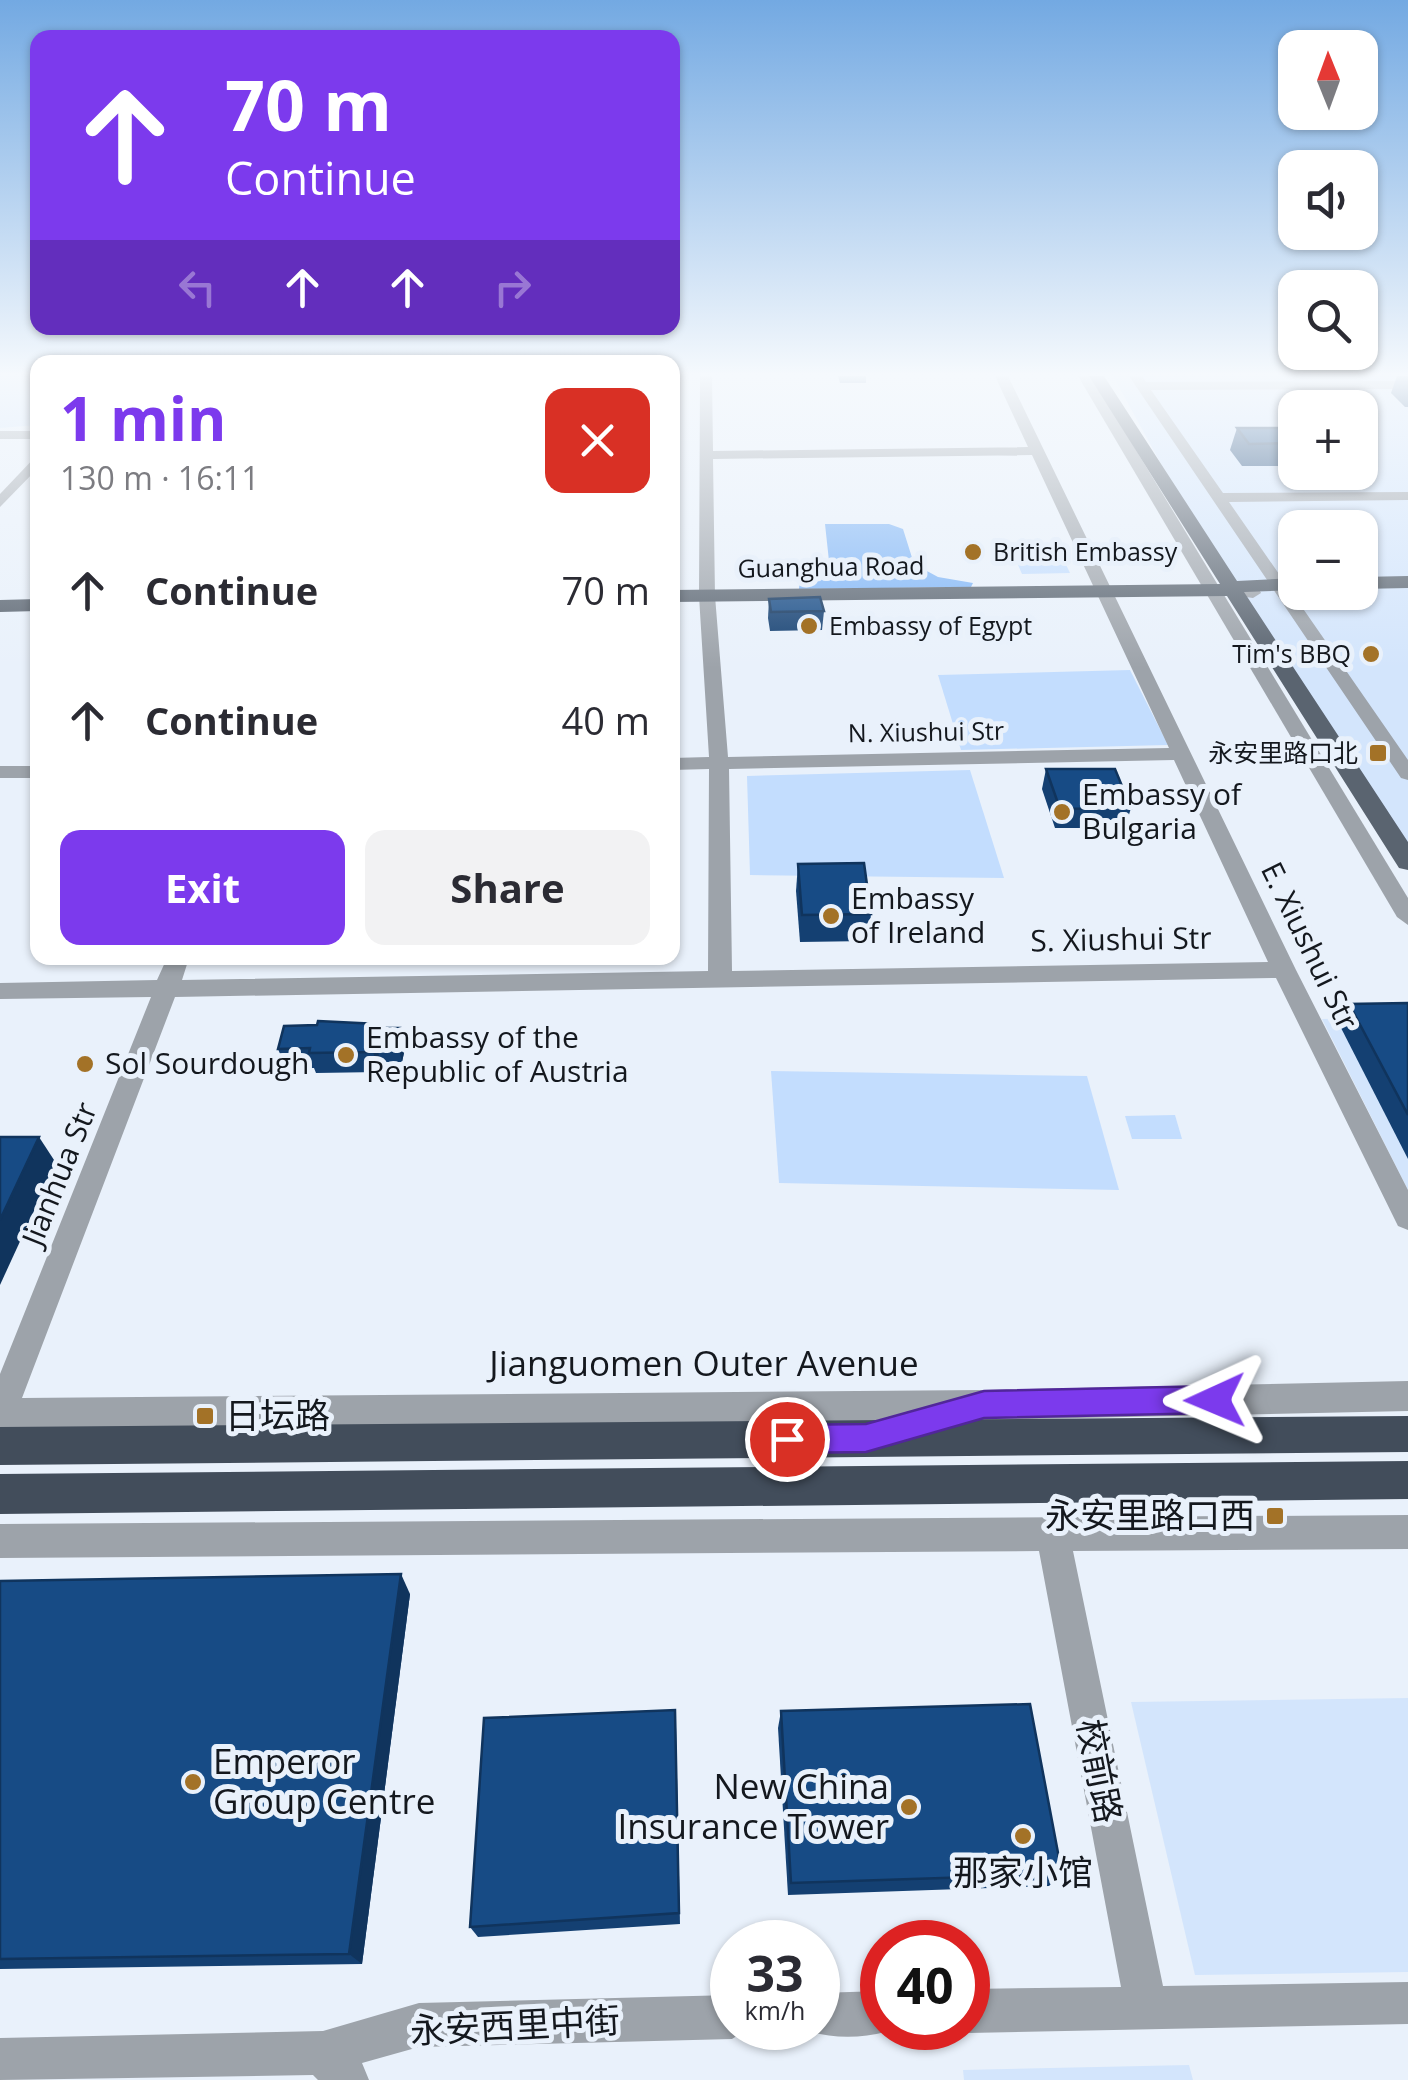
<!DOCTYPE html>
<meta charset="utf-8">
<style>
:root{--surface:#fff;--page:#f2f2f3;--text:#2b2b33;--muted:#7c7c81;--accent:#7c3aed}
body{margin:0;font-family:"Open Sans","Noto Sans SC",sans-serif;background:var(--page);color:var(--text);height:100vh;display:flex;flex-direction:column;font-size:38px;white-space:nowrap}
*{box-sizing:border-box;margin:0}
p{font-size:32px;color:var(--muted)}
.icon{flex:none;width:55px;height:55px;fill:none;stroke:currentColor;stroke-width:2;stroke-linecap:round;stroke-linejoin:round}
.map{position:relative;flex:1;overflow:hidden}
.panel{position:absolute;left:30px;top:355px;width:650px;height:610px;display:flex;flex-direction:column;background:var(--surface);border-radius:20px;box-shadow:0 2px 8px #0004}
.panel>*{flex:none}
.hud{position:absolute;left:30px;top:30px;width:650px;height:305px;border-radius:20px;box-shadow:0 2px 8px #0004;background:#7c3aed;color:#fff;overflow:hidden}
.needle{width:65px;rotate:359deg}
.buttons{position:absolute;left:1278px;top:30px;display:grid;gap:20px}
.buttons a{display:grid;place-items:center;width:100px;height:100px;border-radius:20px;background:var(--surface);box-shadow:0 2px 8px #0004;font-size:50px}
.speed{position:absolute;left:710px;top:1920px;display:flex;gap:20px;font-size:50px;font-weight:700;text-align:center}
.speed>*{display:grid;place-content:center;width:130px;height:130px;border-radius:50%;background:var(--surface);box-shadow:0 2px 8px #0004;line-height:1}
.speed small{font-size:25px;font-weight:400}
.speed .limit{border:15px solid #d22;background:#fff;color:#111}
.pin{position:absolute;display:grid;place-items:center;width:85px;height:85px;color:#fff;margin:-42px;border:5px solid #fff;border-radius:50%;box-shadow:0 2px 10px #0007}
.me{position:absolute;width:110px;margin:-55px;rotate:269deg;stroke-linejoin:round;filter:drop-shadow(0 0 8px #0008)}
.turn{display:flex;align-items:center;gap:35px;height:210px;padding:0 30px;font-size:45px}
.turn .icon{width:130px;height:130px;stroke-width:2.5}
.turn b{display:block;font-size:70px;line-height:85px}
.lanes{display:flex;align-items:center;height:95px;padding:0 30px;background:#0003;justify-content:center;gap:50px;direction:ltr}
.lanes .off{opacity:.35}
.round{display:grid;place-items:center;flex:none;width:105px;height:105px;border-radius:20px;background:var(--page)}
.headline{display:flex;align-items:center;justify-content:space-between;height:170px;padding:0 30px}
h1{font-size:60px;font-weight:700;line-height:75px;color:var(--accent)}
.primary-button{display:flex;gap:20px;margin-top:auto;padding:20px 30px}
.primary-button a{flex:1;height:115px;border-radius:20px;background:var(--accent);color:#fff;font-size:40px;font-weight:700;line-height:115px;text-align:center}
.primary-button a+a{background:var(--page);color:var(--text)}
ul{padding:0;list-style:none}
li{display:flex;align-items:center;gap:30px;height:130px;padding:0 30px}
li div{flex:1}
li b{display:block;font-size:38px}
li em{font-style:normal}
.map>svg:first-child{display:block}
.built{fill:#d3e5fc;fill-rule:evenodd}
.green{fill:#c3ddfe}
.forest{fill:#7eb4f6}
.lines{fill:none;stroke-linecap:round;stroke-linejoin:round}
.minor{fill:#9da3aa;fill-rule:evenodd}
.major{fill:#5a6470;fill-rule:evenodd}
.highway{fill:#424d5b;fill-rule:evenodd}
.wall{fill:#144072}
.shaded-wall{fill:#10345d}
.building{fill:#174b85;stroke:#10345d;stroke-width:2.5}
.route{fill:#7c3aed;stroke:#51269a;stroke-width:2.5}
.poi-dot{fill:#a37227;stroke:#e9f1fb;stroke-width:4}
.labels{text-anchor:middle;stroke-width:10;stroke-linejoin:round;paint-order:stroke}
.far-poi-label{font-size:25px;fill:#14181e;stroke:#e9f1fb;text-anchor:start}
.far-street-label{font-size:25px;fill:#14181e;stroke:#e9f1fb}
.poi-label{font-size:30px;fill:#14181e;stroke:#e9f1fb;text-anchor:start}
.street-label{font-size:30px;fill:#14181e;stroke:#e9f1fb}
.near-street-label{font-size:35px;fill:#14181e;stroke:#e9f1fb}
.near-poi-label{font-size:35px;fill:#14181e;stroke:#e9f1fb;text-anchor:start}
</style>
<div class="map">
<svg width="1408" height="2080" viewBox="0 0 1408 2080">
<rect width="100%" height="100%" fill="#e9f1fb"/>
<g class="built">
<polygon points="0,376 37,376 37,425 0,428"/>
<path d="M1113,376h295v481l-178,-267zM1295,408h65v64h-65zM1295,528h65v64h-65z"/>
<polygon points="1408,1017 1408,1190 1322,1019"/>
<polygon points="1408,1698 1408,1972 1195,1975 1131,1702"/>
<polygon points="1189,2065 1193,2080 964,2080 963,2070"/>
</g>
<g class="green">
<polygon points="1058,548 1070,573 1022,574 1011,549"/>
<polygon points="1130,670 1168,745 961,750 938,675"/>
<polygon points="970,770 1004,878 750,875 747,776"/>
<polygon points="771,1071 1087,1076 1119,1190 779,1183"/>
<polygon points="1175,1115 1182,1139 1132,1139 1125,1116"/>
</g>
<polygon class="forest" points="825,524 889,524 903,529 914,564 938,577 973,583 971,587 799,589 801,570 829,561"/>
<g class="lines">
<g class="minor">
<path d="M700,376h12l1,75 315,-4 -33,-71h13l288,594 112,220v40l-10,-4 -122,-248 -1101,19 -153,401 962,-8 424,-9v30l-424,9 -984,9v-55l151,-377 -151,2v-16l157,-3 10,-22h22l-7,22 526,-9 1,-202 -37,1v-12l37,-1 -10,-161zM1032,455l137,293 -441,9 -13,-161 -2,-137zM1174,760l94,202 -536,9 -3,-202z"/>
<polygon points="1078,376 1091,376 1408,898 1408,925 1397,917"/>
<polygon points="1129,376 1142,376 1146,382 1408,381 1408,389 1151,390 1223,493 1408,492 1408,500 1229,502 1408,760 1408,780 1401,778"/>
<rect x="0" y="431" width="38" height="8"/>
<polygon points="38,454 38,468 0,507 0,494"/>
<polygon points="1230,585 1259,589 1261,593 1253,598 1224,594 1224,586"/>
<rect x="0" y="766" width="38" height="12"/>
<polygon points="1408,1515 1408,1549 1073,1551 1163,1986 1408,1982 1408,2024 968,2033 956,2028 968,2028 968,1989 1121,1987 1039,1551 0,1558 0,1524"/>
<path d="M882,1991v37h15c-26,11 -68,12 -94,1l15,-1v-35z"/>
<polygon points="732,1995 732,2028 749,2028 732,2039 419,2047 362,2063 369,2080 318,2080 313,2075 0,2080 0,2038 323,2031 419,2003"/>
</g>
<g class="major">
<polygon points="1089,376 1104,376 1237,581 1295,578 1295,590 1244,592 1408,842 1408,870 1399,868 1227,596 672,602 672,590 1220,584"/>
<polygon points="1408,576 1408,588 1360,589 1360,577"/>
<polygon points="38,599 38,611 0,612 0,600"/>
</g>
<g class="highway">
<polygon points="1408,1416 1408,1452 0,1465 0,1427"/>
<polygon points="1408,1461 1408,1499 0,1514 0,1474"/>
</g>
</g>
<g class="wall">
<polygon points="838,376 866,376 866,383 840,383"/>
<polygon points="1397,376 1408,376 1408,407 1405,407 1391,393"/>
<polygon points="1237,428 1295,428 1295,466 1242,466 1230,450"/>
<polygon points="769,599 824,611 822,630 770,631 768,618"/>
<polygon points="1046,769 1131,808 1125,828 1055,828 1042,789"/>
<polygon points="798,864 871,914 868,941 800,942 796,891"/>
<polygon points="1408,1003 1408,1159 1339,1024 1349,1004"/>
<polygon points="378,1024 380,1028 400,1028 405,1048 402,1062 381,1062 379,1072 316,1073 314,1068 286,1068 278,1049"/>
<polygon points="0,1581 410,1594 362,1964 0,1969"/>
<polygon points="781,1711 1062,1874 1049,1886 788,1895 778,1728"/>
<polygon points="676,1727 680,1924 478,1937 470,1927"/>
</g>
<g class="shaded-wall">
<polygon points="400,1028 405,1048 402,1062 397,1042"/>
<polygon points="375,1042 381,1062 379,1072 373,1052"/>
<polygon points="39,1137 56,1163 0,1285 0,1220"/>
<polygon points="401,1574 410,1594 362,1964 349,1954"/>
</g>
<g class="building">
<polygon points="1237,428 1295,428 1295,443 1249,444"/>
<polygon points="820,597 824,611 771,612 769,599"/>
<polygon points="1046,769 1115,769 1131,808 1060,809"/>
<polygon points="864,863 871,914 802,915 798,864"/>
<polygon points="1408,1003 1408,1115 1349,1004"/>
<polygon points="318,1021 378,1024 378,1028 400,1028 397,1042 375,1042 373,1052 309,1053 310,1048 278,1049 284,1026 317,1025"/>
<polygon points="0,1137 39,1137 0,1220"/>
<polygon points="401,1574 349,1954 0,1959 0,1581"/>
<polygon points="1030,1704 1062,1874 791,1883 781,1711"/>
<polygon points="675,1710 679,1913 470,1927 484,1718"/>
</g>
<linearGradient id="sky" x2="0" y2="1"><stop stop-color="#73a9e2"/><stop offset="0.56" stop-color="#f5f9fd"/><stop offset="1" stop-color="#f5f9fd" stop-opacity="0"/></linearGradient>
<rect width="1408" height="668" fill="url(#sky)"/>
<polygon class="route" points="1215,1386 1225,1390 1230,1400 1225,1409 1215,1413 984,1418 866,1452 787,1453 777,1449 772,1439 777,1429 787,1425 866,1424 984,1391"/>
<g class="poi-dot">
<circle cx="973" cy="552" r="10"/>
<circle cx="809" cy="626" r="10"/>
<circle cx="1371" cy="654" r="10"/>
<rect x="1368" y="743" width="20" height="20" rx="5"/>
<circle cx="1062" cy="812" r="10"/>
<circle cx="831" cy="916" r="10"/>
<circle cx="346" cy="1055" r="10"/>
<circle cx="85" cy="1064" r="10"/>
<rect x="195" y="1406" width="20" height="20" rx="5"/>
<rect x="1265" y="1506" width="20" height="20" rx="5"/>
<circle cx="193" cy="1782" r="10"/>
<circle cx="909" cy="1807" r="10"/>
<circle cx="1023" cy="1836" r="10"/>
</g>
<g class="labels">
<g class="far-poi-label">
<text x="993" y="561">British Embassy</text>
<text x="829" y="635">Embassy of Egypt</text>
<text x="1351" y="663" text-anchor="end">Tim's BBQ</text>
<text x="1358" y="762" text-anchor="end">永安里路口北</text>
</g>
<g class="far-street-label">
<text transform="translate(831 567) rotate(-1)" y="9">Guanghua Road</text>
<text transform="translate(926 732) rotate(-1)" y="9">N. Xiushui Str</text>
</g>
<g class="poi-label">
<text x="1082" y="805">Embassy of<tspan x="1082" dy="34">Bulgaria</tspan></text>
<text x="851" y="909">Embassy<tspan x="851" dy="34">of Ireland</tspan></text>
<text x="366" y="1048">Embassy of the<tspan x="366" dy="34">Republic of Austria</tspan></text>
<text x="105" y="1074">Sol Sourdough</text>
</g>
<g class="street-label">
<text transform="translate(1121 940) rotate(-1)" y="10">S. Xiushui Str</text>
<text transform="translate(1309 946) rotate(64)" y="10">E. Xiushui Str</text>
<text transform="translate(60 1174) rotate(-68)" y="10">Jianhua Str</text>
</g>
<g class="near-street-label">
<text x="704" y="1376">Jianguomen Outer Avenue</text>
<text transform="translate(1099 1771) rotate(79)" y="12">校前路</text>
<text transform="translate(515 2026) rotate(-3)" y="12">永安西里中街</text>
</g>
<g class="near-poi-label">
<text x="225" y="1428">日坛路</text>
<text x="1255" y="1528" text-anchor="end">永安里路口西</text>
<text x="213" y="1774">Emperor<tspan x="213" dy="40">Group Centre</tspan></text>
<text x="889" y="1799" text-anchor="end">New China<tspan x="889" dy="40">Insurance Tower</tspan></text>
<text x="1023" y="1885" text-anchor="middle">那家小馆</text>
</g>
</g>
</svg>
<div class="buttons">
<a><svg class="needle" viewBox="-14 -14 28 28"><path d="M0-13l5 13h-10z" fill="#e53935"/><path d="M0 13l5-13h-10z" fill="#7c7c81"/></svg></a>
<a><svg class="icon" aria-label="sound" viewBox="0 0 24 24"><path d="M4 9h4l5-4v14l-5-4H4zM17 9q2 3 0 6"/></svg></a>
<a><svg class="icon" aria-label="search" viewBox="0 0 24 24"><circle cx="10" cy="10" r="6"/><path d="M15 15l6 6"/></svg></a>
<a>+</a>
<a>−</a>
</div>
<div class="speed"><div>33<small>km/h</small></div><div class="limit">40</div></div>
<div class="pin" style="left:787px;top:1439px;background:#d93025"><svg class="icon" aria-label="arrive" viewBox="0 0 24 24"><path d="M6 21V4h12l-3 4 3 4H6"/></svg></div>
<svg class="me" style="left:1215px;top:1400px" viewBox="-20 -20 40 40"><path d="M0-17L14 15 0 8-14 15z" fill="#7c3aed" stroke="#fff" stroke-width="4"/></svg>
<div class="hud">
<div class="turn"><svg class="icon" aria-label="ahead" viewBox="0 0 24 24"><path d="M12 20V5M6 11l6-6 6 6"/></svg><div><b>70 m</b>Continue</div></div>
<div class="lanes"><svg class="icon off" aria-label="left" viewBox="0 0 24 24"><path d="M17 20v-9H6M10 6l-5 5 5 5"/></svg><svg class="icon" aria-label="ahead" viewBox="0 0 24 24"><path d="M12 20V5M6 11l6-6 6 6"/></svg><svg class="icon" aria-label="ahead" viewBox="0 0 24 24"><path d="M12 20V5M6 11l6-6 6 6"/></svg><svg class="icon off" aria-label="right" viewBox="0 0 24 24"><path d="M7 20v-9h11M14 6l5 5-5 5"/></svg></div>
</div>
<section class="panel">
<div class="headline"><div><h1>1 min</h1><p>130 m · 16:11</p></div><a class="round" style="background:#d93025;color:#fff"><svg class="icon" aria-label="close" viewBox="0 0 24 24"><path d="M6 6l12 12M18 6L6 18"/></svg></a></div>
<ul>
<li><svg class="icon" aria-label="ahead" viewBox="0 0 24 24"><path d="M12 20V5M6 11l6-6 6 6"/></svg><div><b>Continue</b></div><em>70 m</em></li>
<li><svg class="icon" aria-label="ahead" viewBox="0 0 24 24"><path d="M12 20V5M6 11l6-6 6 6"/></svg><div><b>Continue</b></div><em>40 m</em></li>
</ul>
<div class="primary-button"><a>Exit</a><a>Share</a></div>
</section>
</div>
